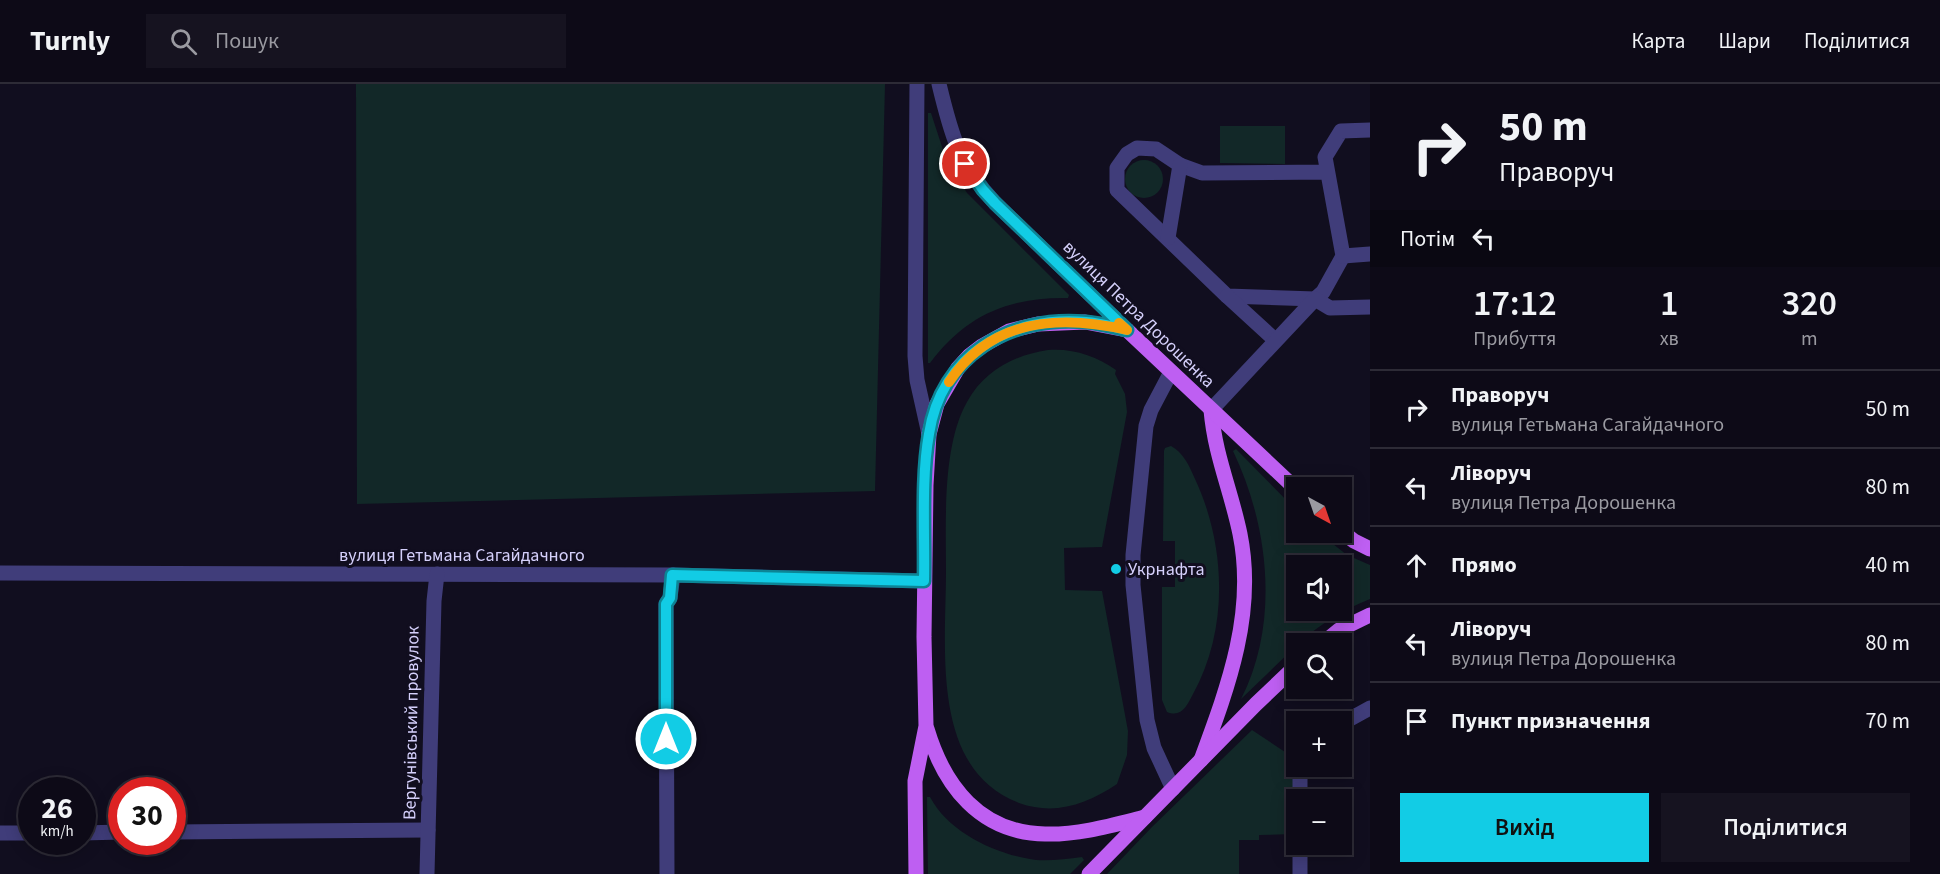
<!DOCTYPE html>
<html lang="uk">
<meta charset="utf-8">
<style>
:root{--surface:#0d0a17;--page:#161320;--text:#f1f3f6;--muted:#9a9aa1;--line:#2d2b36;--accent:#12cce5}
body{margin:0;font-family:"Source Sans 3",sans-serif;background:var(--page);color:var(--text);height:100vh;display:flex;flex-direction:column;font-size:22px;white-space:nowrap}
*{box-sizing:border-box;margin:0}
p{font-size:20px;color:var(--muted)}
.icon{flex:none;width:33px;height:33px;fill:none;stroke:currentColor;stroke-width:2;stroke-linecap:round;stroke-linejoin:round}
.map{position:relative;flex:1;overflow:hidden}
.details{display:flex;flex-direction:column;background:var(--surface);width:570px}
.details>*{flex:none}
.top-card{background:#0d0a17;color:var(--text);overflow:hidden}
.needle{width:39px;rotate:140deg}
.fabs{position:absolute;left:1286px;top:393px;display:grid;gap:12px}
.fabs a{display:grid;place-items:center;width:66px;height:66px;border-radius:0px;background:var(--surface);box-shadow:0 3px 15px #0003,0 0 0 2px var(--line);font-size:30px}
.speed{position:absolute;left:18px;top:693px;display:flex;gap:12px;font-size:30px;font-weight:700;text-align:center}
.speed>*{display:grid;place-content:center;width:78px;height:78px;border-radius:50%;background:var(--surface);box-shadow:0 3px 15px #0003,0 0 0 2px var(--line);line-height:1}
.speed small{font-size:15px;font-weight:400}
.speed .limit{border:9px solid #d22;background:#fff;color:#111}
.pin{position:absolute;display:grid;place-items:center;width:51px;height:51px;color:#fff;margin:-26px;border:3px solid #fff;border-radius:50%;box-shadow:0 2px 6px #0007}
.me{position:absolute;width:66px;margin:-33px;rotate:0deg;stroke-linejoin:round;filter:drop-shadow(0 0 4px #0008)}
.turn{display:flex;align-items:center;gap:21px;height:126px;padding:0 30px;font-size:27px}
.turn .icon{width:78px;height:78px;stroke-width:2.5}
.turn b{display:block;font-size:42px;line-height:51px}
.then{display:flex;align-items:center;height:57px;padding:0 30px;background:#0003;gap:12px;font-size:22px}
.eta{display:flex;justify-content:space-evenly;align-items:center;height:102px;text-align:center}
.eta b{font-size:36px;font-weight:600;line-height:42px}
.primary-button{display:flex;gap:12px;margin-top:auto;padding:12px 30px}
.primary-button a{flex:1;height:69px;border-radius:0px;background:var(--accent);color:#111;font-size:24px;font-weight:600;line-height:69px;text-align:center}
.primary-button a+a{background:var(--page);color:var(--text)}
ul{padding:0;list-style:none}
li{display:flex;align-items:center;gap:18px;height:78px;padding:0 30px;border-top:2px solid var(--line)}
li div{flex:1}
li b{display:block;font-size:22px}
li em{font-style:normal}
header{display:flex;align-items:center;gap:36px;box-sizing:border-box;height:84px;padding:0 30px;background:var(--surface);border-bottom:2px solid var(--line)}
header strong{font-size:28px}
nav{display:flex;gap:33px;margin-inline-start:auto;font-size:21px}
.search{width:420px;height:54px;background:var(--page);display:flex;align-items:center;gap:15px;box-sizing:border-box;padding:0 21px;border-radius:0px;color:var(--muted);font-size:22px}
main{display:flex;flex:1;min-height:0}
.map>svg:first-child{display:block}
.green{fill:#122828;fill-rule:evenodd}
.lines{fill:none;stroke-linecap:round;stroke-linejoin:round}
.minor{stroke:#403d7a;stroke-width:15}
.major{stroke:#be5ff2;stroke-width:15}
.route-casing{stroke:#0c8595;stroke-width:15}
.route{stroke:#12cce5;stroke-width:10}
.slow{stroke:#f59e0b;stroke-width:10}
.poi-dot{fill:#12cce5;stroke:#110e1f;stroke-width:2}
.labels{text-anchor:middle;stroke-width:6;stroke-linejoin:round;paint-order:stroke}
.street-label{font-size:18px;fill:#d5d0fb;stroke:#110e1f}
.poi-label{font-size:18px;fill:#d5d0fb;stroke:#110e1f;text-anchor:start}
</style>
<header>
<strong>Turnly</strong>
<div class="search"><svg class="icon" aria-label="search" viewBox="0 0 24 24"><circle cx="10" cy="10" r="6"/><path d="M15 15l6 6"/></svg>Пошук</div>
<nav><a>Карта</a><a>Шари</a><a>Поділитися</a></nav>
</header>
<main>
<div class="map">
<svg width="1370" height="790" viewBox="0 0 1370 790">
<rect width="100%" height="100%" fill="#110e1f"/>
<g class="green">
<polygon points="356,0 885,0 875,407 357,420"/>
<path d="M928,29h3l14,43 22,37 102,102 -1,3c-59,-1 -102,17 -138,65h-2z"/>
<polygon points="1220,42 1285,42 1285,80 1220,79"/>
<circle cx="1144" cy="95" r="19"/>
<path d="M1048,266c25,-2 48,6 68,20l-1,4 10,20 2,18 -25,135 -38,1 1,42 37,1 26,140 -1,24 -10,29c-30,20 -62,32 -98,19 -89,-34 -73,-154 -73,-231 0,-50 -4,-126 21,-170 17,-31 47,-47 81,-52z"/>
<path d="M1171,362c12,6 19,21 24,33 31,66 34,150 -2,215 -6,11 -11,24 -26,18l-5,-12v-113h13v-46h-12l1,-90 1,-3z"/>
<path d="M1236,365l60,61v22l23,1 28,22 23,10v34c-27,11 -50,25 -71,44l-3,1v2l-55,53c39,-76 28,-173 -8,-248zM1296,482h45v44h-45z"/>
<polygon points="1252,646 1294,674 1294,750 1259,751 1259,756 1239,756 1239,790 1107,790 1152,743"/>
<path d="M927,713h3c19,36 67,58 106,63 15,1 31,-1 46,-3l2,3 -14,14h-142z"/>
</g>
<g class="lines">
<g class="minor">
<polyline points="917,0 915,272 917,296 929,350"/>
<path d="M939,0c12,50 20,81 56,119l132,127"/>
<polyline points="1327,88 1202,89 1180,81 1156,65 1137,64 1127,70 1117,84 1117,106 1227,212 1315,215 1323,208 1343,172 1325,73 1341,47 1370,46"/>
<polyline points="1168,154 1180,81"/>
<polyline points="1343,172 1370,170"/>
<polyline points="1227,212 1275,256"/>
<polyline points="1171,288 1151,326 1146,342 1133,471 1133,501 1147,636 1154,664 1173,705"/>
<polyline points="1211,326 1315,215 1330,224 1370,223"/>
<polyline points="0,489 673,491 924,497"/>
<polyline points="1341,640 1370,624"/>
<polyline points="1300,682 1300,716"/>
<polyline points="172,748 428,746"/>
<polyline points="0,749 32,749"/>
<polyline points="82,749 122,748"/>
<polyline points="1300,760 1300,790"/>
<polyline points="427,790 434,517 437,490"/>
<polyline points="667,790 666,520 670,514 673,491"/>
</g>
<g class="major">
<polyline points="1341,447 1354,457 1370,465"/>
<polyline points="1322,560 1339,546 1370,531"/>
<path d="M927,645c17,57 53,104 118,105 34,1 68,-9 100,-17"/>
<path d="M1201,676c27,-73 55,-147 39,-226 -9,-44 -25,-78 -29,-124"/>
<polyline points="916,790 915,697 926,642 924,553 926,401 929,350 937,320 958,284 969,272 982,262 1009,247 1038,240 1085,238 1127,246 1296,405"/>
<polyline points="1089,790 1256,620 1296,582"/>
</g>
</g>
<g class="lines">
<g class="route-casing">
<path id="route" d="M666,655v-135l4,-6 2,-23 252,6c1,-46 -3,-103 5,-147 12,-79 81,-119 157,-112 14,1 27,5 41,8l-132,-127 -12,-13 -18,-26"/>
</g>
<use href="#route" class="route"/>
<path class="slow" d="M949,298c42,-63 109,-68 178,-52l-8,-7"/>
</g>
<circle class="poi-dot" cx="1116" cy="485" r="6"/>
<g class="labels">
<g class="street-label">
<text transform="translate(1139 230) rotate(44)" y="6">вулиця Петра Дорошенка</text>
<text x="462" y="477">вулиця Гетьмана Сагайдачного</text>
<text transform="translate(411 639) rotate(-89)" y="6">Вергунівський провулок</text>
</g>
<g class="poi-label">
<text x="1128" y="491">Укрнафта</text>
</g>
</g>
</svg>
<div class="fabs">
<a><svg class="needle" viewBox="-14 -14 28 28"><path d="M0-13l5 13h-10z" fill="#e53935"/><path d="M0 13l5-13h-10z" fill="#9a9aa1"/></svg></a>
<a><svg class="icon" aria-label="sound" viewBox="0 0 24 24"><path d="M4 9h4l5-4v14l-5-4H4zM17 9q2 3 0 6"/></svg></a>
<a><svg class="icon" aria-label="search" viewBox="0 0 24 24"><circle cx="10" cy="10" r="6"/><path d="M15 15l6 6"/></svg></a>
<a>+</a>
<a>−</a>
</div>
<div class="speed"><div>26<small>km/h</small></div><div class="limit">30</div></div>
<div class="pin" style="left:965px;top:80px;background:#d93025"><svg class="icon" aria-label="arrive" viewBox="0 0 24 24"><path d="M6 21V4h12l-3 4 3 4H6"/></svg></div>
<svg class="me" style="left:666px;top:655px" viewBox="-20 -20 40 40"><circle r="17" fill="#12cce5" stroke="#fff" stroke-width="3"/><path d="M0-11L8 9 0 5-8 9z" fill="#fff"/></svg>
</div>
<section class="details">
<div class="top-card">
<div class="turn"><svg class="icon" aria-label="right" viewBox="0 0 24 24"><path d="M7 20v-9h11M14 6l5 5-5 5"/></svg><div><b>50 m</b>Праворуч</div></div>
<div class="then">Потім<svg class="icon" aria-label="left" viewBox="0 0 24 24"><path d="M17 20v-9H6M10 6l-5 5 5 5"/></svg></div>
</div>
<div class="eta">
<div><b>17:12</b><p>Прибуття</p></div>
<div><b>1</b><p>хв</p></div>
<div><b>320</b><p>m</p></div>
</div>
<ul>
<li><svg class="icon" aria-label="right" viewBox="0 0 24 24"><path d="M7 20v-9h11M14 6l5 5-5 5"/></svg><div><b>Праворуч</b><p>вулиця Гетьмана Сагайдачного</p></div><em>50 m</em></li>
<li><svg class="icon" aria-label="left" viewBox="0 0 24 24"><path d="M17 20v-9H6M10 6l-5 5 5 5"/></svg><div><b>Ліворуч</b><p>вулиця Петра Дорошенка</p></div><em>80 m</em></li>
<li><svg class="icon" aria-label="ahead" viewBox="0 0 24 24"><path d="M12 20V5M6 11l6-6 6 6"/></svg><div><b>Прямо</b></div><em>40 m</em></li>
<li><svg class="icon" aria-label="left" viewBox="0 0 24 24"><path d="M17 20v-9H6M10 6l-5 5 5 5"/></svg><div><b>Ліворуч</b><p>вулиця Петра Дорошенка</p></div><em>80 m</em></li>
<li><svg class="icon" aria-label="arrive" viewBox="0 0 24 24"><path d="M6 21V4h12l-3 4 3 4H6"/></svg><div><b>Пункт призначення</b></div><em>70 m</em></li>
</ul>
<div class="primary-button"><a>Вихід</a><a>Поділитися</a></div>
</section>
</main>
